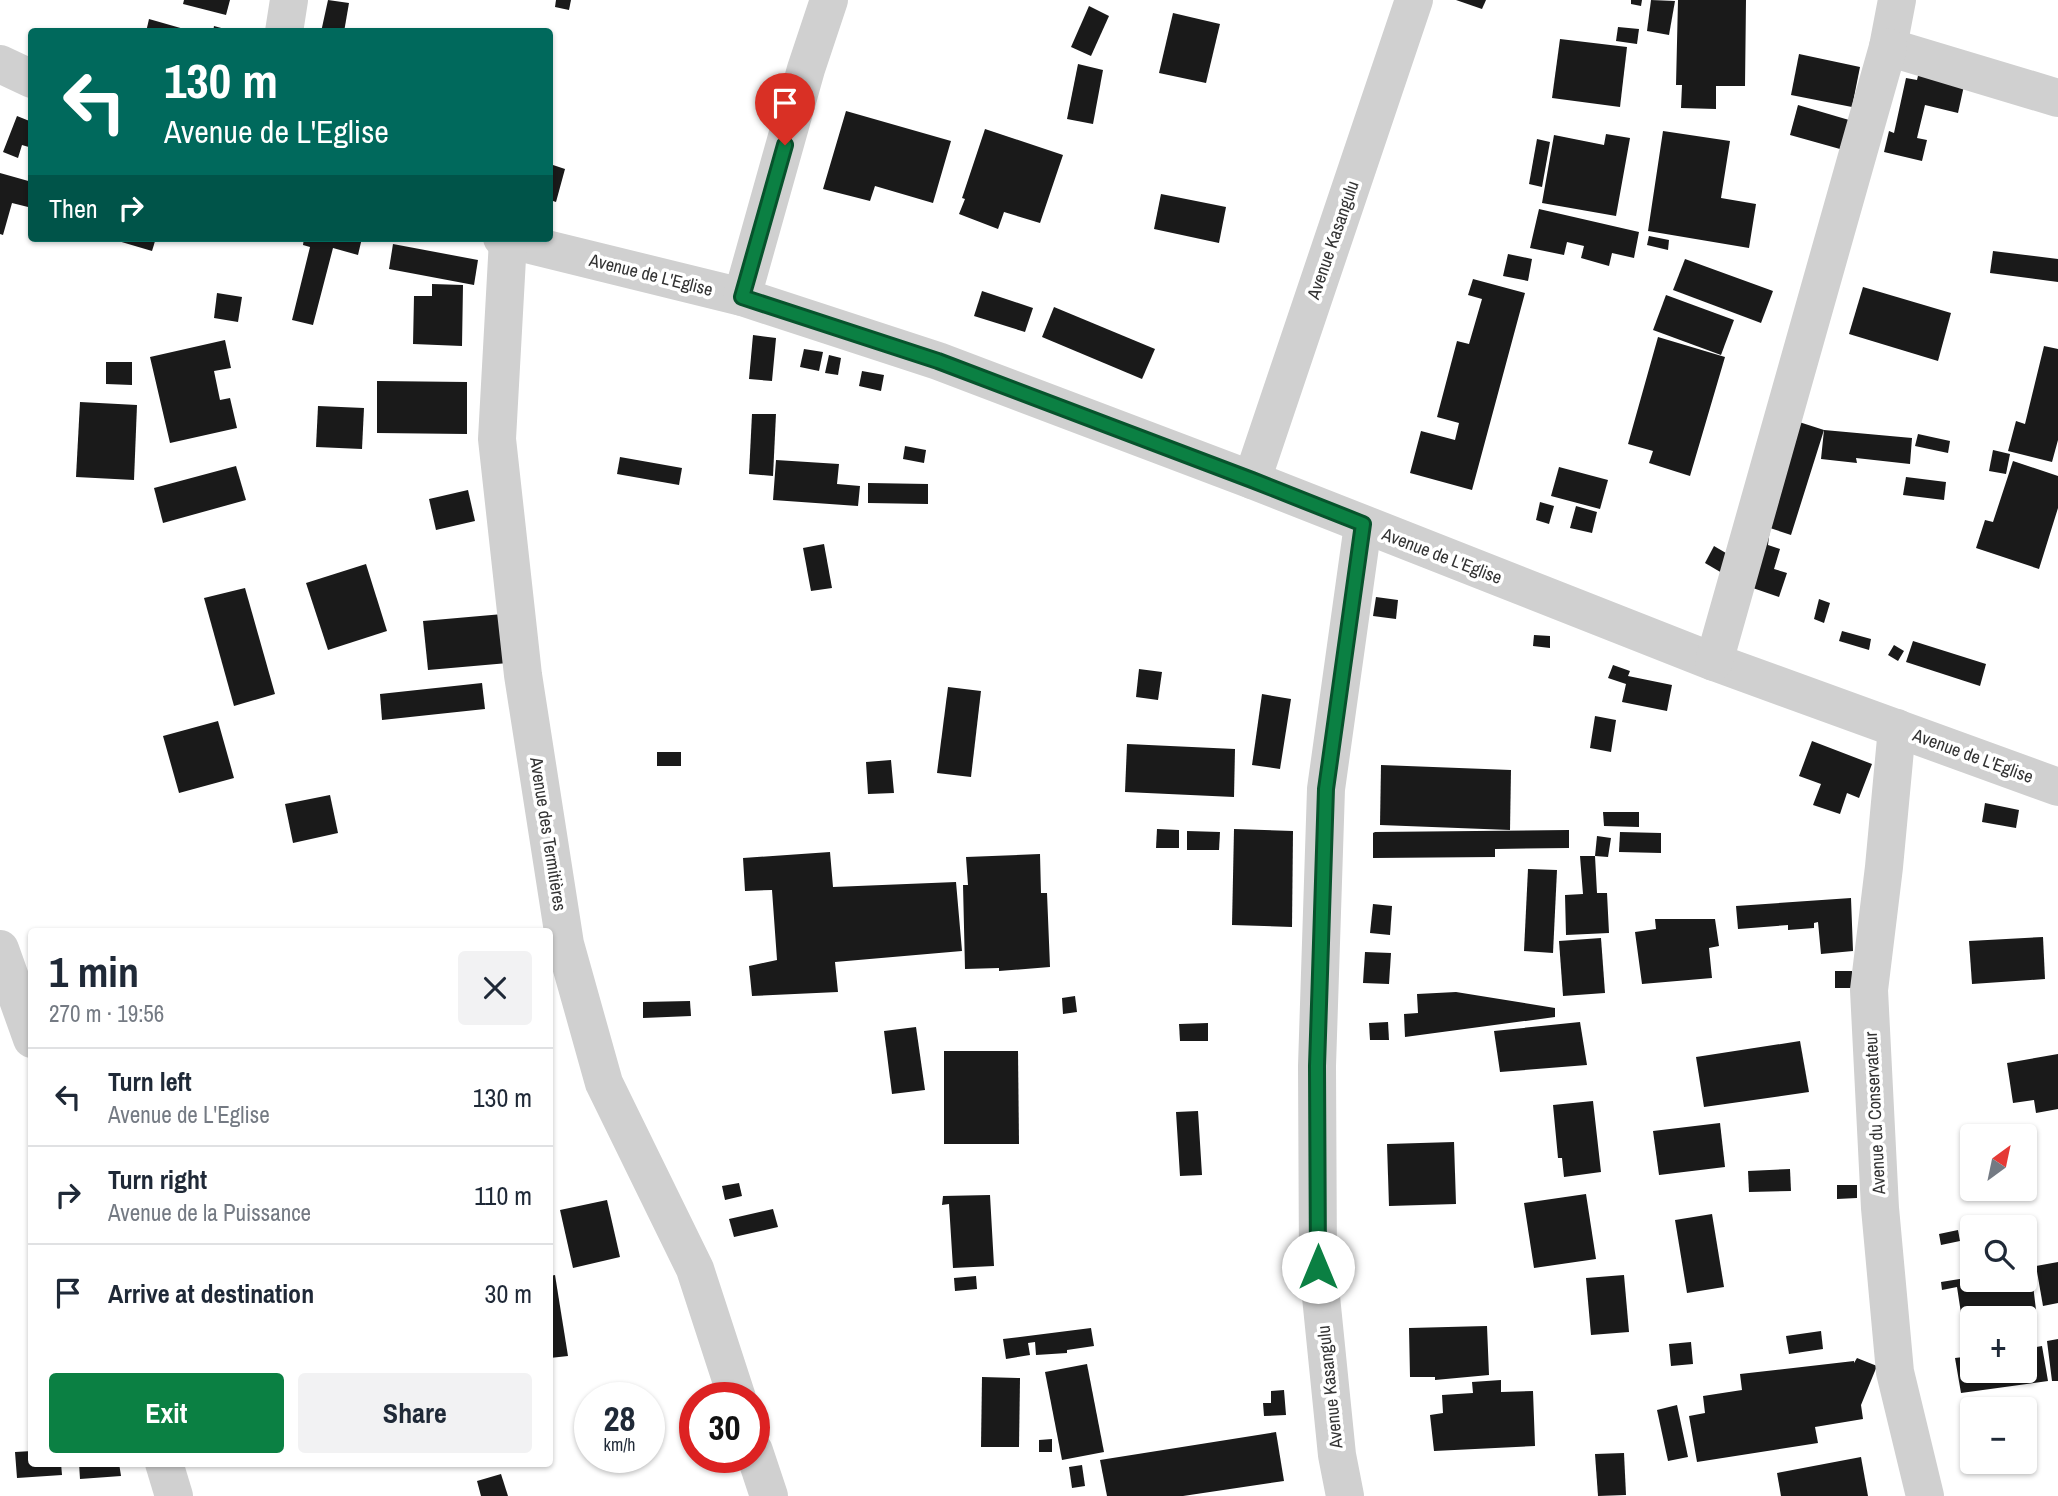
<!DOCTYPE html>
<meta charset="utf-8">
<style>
:root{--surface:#fff;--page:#f2f2f3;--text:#1f2937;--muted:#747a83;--line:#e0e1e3;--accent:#0b8043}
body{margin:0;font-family:"Archivo Narrow",sans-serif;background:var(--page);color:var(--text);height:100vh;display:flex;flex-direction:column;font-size:26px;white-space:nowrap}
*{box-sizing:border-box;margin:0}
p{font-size:23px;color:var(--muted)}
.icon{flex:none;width:38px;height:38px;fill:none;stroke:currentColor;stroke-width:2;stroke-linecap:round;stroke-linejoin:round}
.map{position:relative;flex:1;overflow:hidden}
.sheet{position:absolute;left:28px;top:928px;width:525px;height:539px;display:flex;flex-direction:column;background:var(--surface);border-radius:7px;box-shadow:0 2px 5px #0004}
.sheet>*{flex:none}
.banner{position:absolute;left:28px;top:28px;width:525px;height:214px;border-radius:7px;box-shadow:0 2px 5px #0004;background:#00695c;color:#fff;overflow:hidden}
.needle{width:46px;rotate:33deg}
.fabs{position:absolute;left:1960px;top:1124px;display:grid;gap:14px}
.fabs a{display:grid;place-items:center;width:77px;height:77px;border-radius:7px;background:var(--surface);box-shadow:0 2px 5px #0004;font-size:35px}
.speed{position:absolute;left:574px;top:1382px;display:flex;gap:14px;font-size:35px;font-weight:700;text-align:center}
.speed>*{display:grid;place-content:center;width:91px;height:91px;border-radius:50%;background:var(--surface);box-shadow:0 2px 5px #0004;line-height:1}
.speed small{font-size:18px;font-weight:400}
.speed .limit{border:10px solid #d22;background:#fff;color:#111}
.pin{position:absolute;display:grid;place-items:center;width:60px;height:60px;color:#fff;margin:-72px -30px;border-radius:50% 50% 50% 0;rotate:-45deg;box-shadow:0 0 7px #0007}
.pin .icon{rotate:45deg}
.me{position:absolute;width:77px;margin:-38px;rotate:0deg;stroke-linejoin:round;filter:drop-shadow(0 0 5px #0008)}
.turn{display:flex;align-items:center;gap:24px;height:147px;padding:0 21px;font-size:32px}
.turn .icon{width:91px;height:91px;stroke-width:2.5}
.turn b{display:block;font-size:49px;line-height:60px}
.then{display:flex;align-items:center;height:66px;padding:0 21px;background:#0003;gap:14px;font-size:26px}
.round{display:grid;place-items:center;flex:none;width:74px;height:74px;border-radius:7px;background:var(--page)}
.summary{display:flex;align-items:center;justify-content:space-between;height:119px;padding:0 21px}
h1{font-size:42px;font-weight:700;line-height:52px}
.action{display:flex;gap:14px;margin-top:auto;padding:14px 21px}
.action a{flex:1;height:80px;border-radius:7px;background:var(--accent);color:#fff;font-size:28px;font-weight:700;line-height:80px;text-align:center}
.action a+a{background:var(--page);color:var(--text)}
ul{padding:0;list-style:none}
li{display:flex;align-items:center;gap:21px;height:98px;padding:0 21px;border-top:2px solid var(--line)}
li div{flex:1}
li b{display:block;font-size:26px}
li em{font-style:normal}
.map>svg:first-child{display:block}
.building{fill:#1a1a1a}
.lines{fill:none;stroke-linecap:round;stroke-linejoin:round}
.minor{stroke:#d0d0d0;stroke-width:38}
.route-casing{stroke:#07532c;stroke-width:18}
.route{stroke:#0b8043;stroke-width:12}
.labels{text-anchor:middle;stroke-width:7;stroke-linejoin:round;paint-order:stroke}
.street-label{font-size:18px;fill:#333;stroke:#fff}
</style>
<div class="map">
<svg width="2058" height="1496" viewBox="0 0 2058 1496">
<rect width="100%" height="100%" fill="#fff"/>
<g class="building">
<polygon points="184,0 230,0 226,15 183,4"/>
<polygon points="328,0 349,3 344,32 321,32"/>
<polygon points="556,0 571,0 569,10 555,7"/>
<polygon points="1456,0 1486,0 1482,9"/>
<polygon points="1631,0 1642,0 1641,6 1631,4"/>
<polygon points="1651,0 1675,1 1669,35 1647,31"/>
<polygon points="1678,0 1746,0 1745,86 1716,86 1716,109 1681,108 1682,85 1676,85"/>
<polygon points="1089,6 1109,16 1091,56 1071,47"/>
<polygon points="1173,13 1220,24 1206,83 1159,73"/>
<polygon points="149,19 191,31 191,32 146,32"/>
<polygon points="214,26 232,31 232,32 213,32"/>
<polygon points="1618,27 1639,29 1637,44 1616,41"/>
<polygon points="1560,39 1627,47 1620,107 1552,98"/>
<polygon points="1799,54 1860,67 1852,107 1791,95"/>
<polygon points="1921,63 1967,72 1958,113 1925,105 1917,138 1927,140 1922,161 1884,152 1889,131 1894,133 1906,78 1917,80"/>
<polygon points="1078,64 1103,70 1093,124 1067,119"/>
<polygon points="1798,105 1849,120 1840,149 1790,135"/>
<polygon points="846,111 951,141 933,203 875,186 870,201 823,189"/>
<polygon points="17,116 32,122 32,148 22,145 18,158 3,152"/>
<polygon points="985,129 1063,155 1040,223 1004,212 998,229 959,214 965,199 962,198"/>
<polygon points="1663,131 1730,141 1721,198 1756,204 1749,248 1648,231"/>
<polygon points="1606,134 1630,138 1616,216 1542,203 1554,135 1604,145"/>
<polygon points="1537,139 1550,142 1542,187 1529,184"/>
<polygon points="550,164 565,169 556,202 550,200"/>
<polygon points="0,173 32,182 28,207 12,203 3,235 0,234"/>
<polygon points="1161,194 1226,207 1219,243 1154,229"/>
<polygon points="1539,209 1639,232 1634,258 1612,253 1609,266 1581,258 1584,246 1567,242 1564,255 1530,248"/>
<polygon points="1649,236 1669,240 1668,250 1647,245"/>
<polygon points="108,238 156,238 152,251"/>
<polygon points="304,238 362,238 358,255 333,248 313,325 292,320 310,247 303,245"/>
<polygon points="393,244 478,260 474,285 389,269"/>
<polygon points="1993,251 2058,259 2058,282 1990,273"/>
<polygon points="1508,254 1532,259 1528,281 1503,276"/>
<polygon points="1685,259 1773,291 1761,323 1673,290"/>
<polygon points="1473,279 1525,293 1472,490 1410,473 1421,431 1455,440 1459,423 1437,417 1457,341 1469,344 1482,299 1468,295"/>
<polygon points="432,284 463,285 462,346 413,344 414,296 432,296"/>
<polygon points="1863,287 1951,313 1938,361 1849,334"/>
<polygon points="982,291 1033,308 1025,332 974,316"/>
<polygon points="217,293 242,297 238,322 214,318"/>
<polygon points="1666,295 1734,320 1721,355 1653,330"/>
<polygon points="1054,307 1155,349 1142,379 1042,337"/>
<polygon points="753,335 776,338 772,381 749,379"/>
<polygon points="1658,337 1725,357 1690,476 1649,463 1653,451 1628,444"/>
<polygon points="225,340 231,368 214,371 220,400 230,398 237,428 170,443 150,357"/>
<polygon points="2044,346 2058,349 2058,440 2052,462 2008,451 2016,421 2025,424"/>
<polygon points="804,349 823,352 819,371 800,367"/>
<polygon points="829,355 841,358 838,375 825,373"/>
<polygon points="106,362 132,362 132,385 106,384"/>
<polygon points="862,371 884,375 881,391 859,386"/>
<polygon points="377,381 467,382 467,434 377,433"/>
<polygon points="80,402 137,405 134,480 76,477"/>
<polygon points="318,406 364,408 362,449 316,447"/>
<polygon points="752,414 776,414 773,476 749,474"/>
<polygon points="1796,421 1824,430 1791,535 1770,528 1768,545 1780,549 1774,569 1787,573 1779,597 1747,586"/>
<polygon points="1824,430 1912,438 1910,464 1856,458 1857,463 1821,459"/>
<polygon points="1918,434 1950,441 1948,453 1915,446"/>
<polygon points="905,446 926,450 924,463 903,459"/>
<polygon points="1993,450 2010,454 2006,474 1989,471"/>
<polygon points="620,457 682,468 679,485 617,474"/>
<polygon points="776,460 839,464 837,484 860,486 858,506 773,500"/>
<polygon points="2013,461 2058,476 2058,508 2039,569 1976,548 1985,520 1993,522"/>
<polygon points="236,466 246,500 163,523 154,488"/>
<polygon points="1559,467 1608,480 1600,509 1551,496"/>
<polygon points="1906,477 1946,482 1944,500 1903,495"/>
<polygon points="868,483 928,484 928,504 868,503"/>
<polygon points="468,490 475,521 436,530 429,499"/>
<polygon points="1540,502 1554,506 1549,524 1536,520"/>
<polygon points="1576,506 1597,512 1592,533 1570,528"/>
<polygon points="824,544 832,588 811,591 803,548"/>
<polygon points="1714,546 1731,556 1722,573 1705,563"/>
<polygon points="366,564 387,631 328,650 306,583"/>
<polygon points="245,588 275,694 234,706 204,598"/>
<polygon points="1376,597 1398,600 1396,619 1373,616"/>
<polygon points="1819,599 1830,603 1824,623 1814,619"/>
<polygon points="503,614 508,663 428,670 423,621"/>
<polygon points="1842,631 1871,639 1869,650 1839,641"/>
<polygon points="1534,635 1550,636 1550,648 1533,646"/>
<polygon points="1913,641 1986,664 1980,686 1906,662"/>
<polygon points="1894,645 1904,651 1898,661 1888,655"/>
<polygon points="1613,665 1630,671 1628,676 1672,685 1667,711 1622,702 1626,684 1608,678"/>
<polygon points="1139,669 1162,672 1158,700 1136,697"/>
<polygon points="482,683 485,709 382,720 380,694"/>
<polygon points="948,687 981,691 971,777 937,773"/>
<polygon points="1262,694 1291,699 1280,769 1252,765"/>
<polygon points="1595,716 1616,720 1611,752 1590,748"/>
<polygon points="218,721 234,778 179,793 163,736"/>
<polygon points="1812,741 1872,764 1859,798 1847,793 1840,814 1813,805 1821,784 1799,776"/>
<polygon points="1127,744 1235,749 1234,797 1125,792"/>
<rect x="657" y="752" width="24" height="14"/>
<polygon points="891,760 894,793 868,794 866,762"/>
<polygon points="1381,765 1511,770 1510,830 1380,825"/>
<polygon points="330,795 338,833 293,843 285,804"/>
<polygon points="1985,803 2019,810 2016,828 1982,822"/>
<polygon points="1603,812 1639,812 1639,827 1604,826"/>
<polygon points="1157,829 1179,830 1179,848 1156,848"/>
<polygon points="1234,829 1293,831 1292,927 1232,925"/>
<polygon points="1569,830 1569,848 1495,849 1495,857 1373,858 1373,833 1375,832"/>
<polygon points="1187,831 1220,832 1219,850 1187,850"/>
<polygon points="1620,832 1661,833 1661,853 1619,852"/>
<polygon points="1597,836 1611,838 1608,857 1595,856"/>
<polygon points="830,852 833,887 956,882 962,951 835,962 838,992 752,996 749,966 777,960 772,890 745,891 743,858"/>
<polygon points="1040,854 1041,893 1047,893 1050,967 999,971 999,968 965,969 963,885 968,885 966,857"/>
<polygon points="1580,856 1595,856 1597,893 1607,893 1609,933 1566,935 1565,895 1583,894"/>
<polygon points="1528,869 1557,870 1553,953 1524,951"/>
<polygon points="1851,898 1853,951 1821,954 1818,922 1814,923 1814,928 1788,930 1788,925 1738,929 1736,906"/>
<polygon points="1373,904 1392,906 1390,935 1370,933"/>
<polygon points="1655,919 1715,919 1719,946 1709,948 1712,978 1642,984 1635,932 1656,929"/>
<polygon points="2043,937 2045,979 1972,984 1969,941"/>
<polygon points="1601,938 1605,993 1563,996 1559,941"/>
<polygon points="1365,952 1391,953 1389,984 1363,983"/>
<rect x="1835" y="971" width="17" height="17"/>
<polygon points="1456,992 1555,1008 1555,1017 1405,1037 1404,1014 1418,1013 1417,994"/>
<polygon points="1075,996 1077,1012 1063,1014 1062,998"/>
<polygon points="690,1001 691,1016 643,1018 643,1002"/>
<polygon points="1388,1022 1389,1040 1370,1040 1369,1023"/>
<polygon points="1580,1022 1587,1065 1500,1072 1494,1031"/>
<polygon points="1208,1023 1208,1041 1180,1041 1179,1024"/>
<polygon points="916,1027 925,1090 892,1094 884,1031"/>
<polygon points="1800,1041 1809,1092 1704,1107 1696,1057"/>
<polygon points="944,1051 1018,1051 1019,1144 944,1144"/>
<polygon points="2058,1054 2058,1109 2036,1113 2034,1100 2013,1103 2007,1063"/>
<polygon points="1593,1101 1601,1172 1564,1177 1562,1158 1558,1158 1553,1105"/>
<polygon points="1198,1111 1202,1175 1180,1176 1176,1112"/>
<polygon points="1720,1123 1725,1167 1659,1175 1653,1131"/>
<polygon points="1454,1142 1456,1204 1389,1206 1387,1144"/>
<polygon points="1790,1169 1791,1191 1749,1192 1748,1171"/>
<polygon points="739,1183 742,1196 725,1200 722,1186"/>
<polygon points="1837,1185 1857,1185 1857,1198 1837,1199"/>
<polygon points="1586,1194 1596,1259 1534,1268 1524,1203"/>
<polygon points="990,1195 994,1266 953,1268 949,1204 942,1205 943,1196"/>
<polygon points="607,1200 620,1257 573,1268 560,1210"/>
<polygon points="773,1209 778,1227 734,1237 729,1219"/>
<polygon points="1712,1214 1724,1287 1687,1293 1675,1220"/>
<polygon points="1958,1230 1960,1241 1941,1245 1939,1234"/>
<polygon points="2058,1262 2058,1303 2043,1306 2036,1266"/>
<polygon points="2031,1268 2036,1310 1962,1320 1957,1287 1942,1290 1941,1282 1972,1277 1972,1279 2025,1279 2025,1269"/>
<polygon points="555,1275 568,1356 550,1358 550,1276"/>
<polygon points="1624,1275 1629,1332 1591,1335 1586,1278"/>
<polygon points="976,1276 977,1289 955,1291 954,1278"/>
<polygon points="1487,1326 1489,1375 1435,1380 1435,1377 1410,1377 1409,1328"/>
<polygon points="1091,1328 1094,1346 1067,1350 1067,1353 1036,1355 1035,1342 1028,1343 1030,1355 1006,1359 1003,1339"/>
<polygon points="1821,1331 1823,1349 1789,1354 1786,1336"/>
<polygon points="2058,1339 2058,1381 2052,1381 2047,1341"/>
<polygon points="1691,1342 1693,1364 1671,1366 1669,1344"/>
<polygon points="2042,1346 2048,1381 1961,1393 1955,1358 1972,1356 1972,1370 2025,1370 2025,1349"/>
<polygon points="1857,1358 1877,1366 1861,1405 1863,1419 1815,1427 1818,1443 1697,1462 1689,1416 1705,1413 1703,1396 1742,1390 1740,1374 1854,1361 1854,1363"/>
<polygon points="1087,1364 1104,1452 1062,1460 1045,1372"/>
<polygon points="982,1377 1020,1378 1019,1447 981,1447"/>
<polygon points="1501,1380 1501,1392 1533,1391 1535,1446 1434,1451 1430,1415 1443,1413 1442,1395 1473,1393 1472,1382"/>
<polygon points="1284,1390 1286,1415 1264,1416 1263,1403 1271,1403 1271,1391"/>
<polygon points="1677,1405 1688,1457 1668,1461 1657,1410"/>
<polygon points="1276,1432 1284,1481 1183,1496 1107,1496 1100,1460"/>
<polygon points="1052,1439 1052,1452 1039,1452 1039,1440"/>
<polygon points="32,1451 32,1463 61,1463 62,1475 17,1478 15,1452"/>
<polygon points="1624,1453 1626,1495 1598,1496 1595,1454"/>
<polygon points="1861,1457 1868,1496 1781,1496 1777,1473"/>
<polygon points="79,1463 119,1463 121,1476 80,1479"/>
<polygon points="1082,1465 1085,1486 1072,1488 1069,1467"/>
<polygon points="501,1474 508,1496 481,1496 477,1481"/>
</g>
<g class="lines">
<g class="minor">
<polyline points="1897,0 1888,47 2058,98"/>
<polyline points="284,32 289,0"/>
<polyline points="0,64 32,79"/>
<polyline points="502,238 742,297 938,361 1252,480 1714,662 2058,787"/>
<polyline points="508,240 497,439 523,675 565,944 604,1083 695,1269 737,1398"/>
<polyline points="742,297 806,69 829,0"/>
<polyline points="1252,480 1414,0"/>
<polyline points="1714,662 1888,47"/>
<polyline points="1897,728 1884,867 1869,990 1880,1208 1895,1372 1925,1496"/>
<polyline points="0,949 32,1039"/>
<polyline points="754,1451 769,1496"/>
<polyline points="164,1463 174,1496"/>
<polyline points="1345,1496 1337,1455 1318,1267 1317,1066 1326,789 1363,525"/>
</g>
</g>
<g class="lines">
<g class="route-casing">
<polyline id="route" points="785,145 742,297 938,361 1252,480 1363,524 1326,789 1317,1066 1318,1267"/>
</g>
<use href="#route" class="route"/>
</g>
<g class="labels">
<g class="street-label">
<text transform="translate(1333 240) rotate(-71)" y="6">Avenue Kasangulu</text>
<text transform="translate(651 275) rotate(14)" y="6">Avenue de L'Eglise</text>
<text transform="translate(1442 556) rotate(21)" y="6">Avenue de L'Eglise</text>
<text transform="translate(1973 756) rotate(20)" y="6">Avenue de L'Eglise</text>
<text transform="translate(548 834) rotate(81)" y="6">Avenue des Termitières</text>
<text transform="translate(1875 1113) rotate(-93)" y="6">Avenue du Conservateur</text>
<text transform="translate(1330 1387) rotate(-96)" y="6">Avenue Kasangulu</text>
</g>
</g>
</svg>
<div class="fabs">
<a><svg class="needle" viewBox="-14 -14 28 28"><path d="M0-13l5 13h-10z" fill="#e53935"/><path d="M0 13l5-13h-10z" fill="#747a83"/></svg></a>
<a><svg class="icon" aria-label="search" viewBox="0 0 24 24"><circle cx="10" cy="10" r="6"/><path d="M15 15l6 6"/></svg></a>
<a>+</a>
<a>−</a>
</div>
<div class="speed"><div>28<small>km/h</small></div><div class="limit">30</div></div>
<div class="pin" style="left:785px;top:145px;background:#d93025"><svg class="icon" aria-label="arrive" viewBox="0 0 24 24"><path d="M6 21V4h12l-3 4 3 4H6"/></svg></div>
<svg class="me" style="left:1318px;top:1267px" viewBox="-20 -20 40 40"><circle r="19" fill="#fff"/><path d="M0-13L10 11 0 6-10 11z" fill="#0b8043"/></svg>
<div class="banner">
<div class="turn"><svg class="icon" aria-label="left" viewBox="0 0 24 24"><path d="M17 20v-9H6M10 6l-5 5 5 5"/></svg><div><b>130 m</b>Avenue de L'Eglise</div></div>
<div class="then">Then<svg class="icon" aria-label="right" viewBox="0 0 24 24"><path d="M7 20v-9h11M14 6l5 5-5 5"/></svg></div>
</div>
<section class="sheet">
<div class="summary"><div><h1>1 min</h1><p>270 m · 19:56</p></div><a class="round"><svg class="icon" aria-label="close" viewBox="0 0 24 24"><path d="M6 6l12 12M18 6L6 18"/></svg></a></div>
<ul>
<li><svg class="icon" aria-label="left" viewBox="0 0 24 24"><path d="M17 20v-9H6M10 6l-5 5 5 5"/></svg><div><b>Turn left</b><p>Avenue de L'Eglise</p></div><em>130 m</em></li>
<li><svg class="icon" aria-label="right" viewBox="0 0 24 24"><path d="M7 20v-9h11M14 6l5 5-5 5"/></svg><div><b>Turn right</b><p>Avenue de la Puissance</p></div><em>110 m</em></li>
<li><svg class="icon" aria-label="arrive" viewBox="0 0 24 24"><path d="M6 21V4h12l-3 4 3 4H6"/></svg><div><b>Arrive at destination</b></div><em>30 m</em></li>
</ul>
<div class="action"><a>Exit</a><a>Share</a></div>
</section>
</div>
